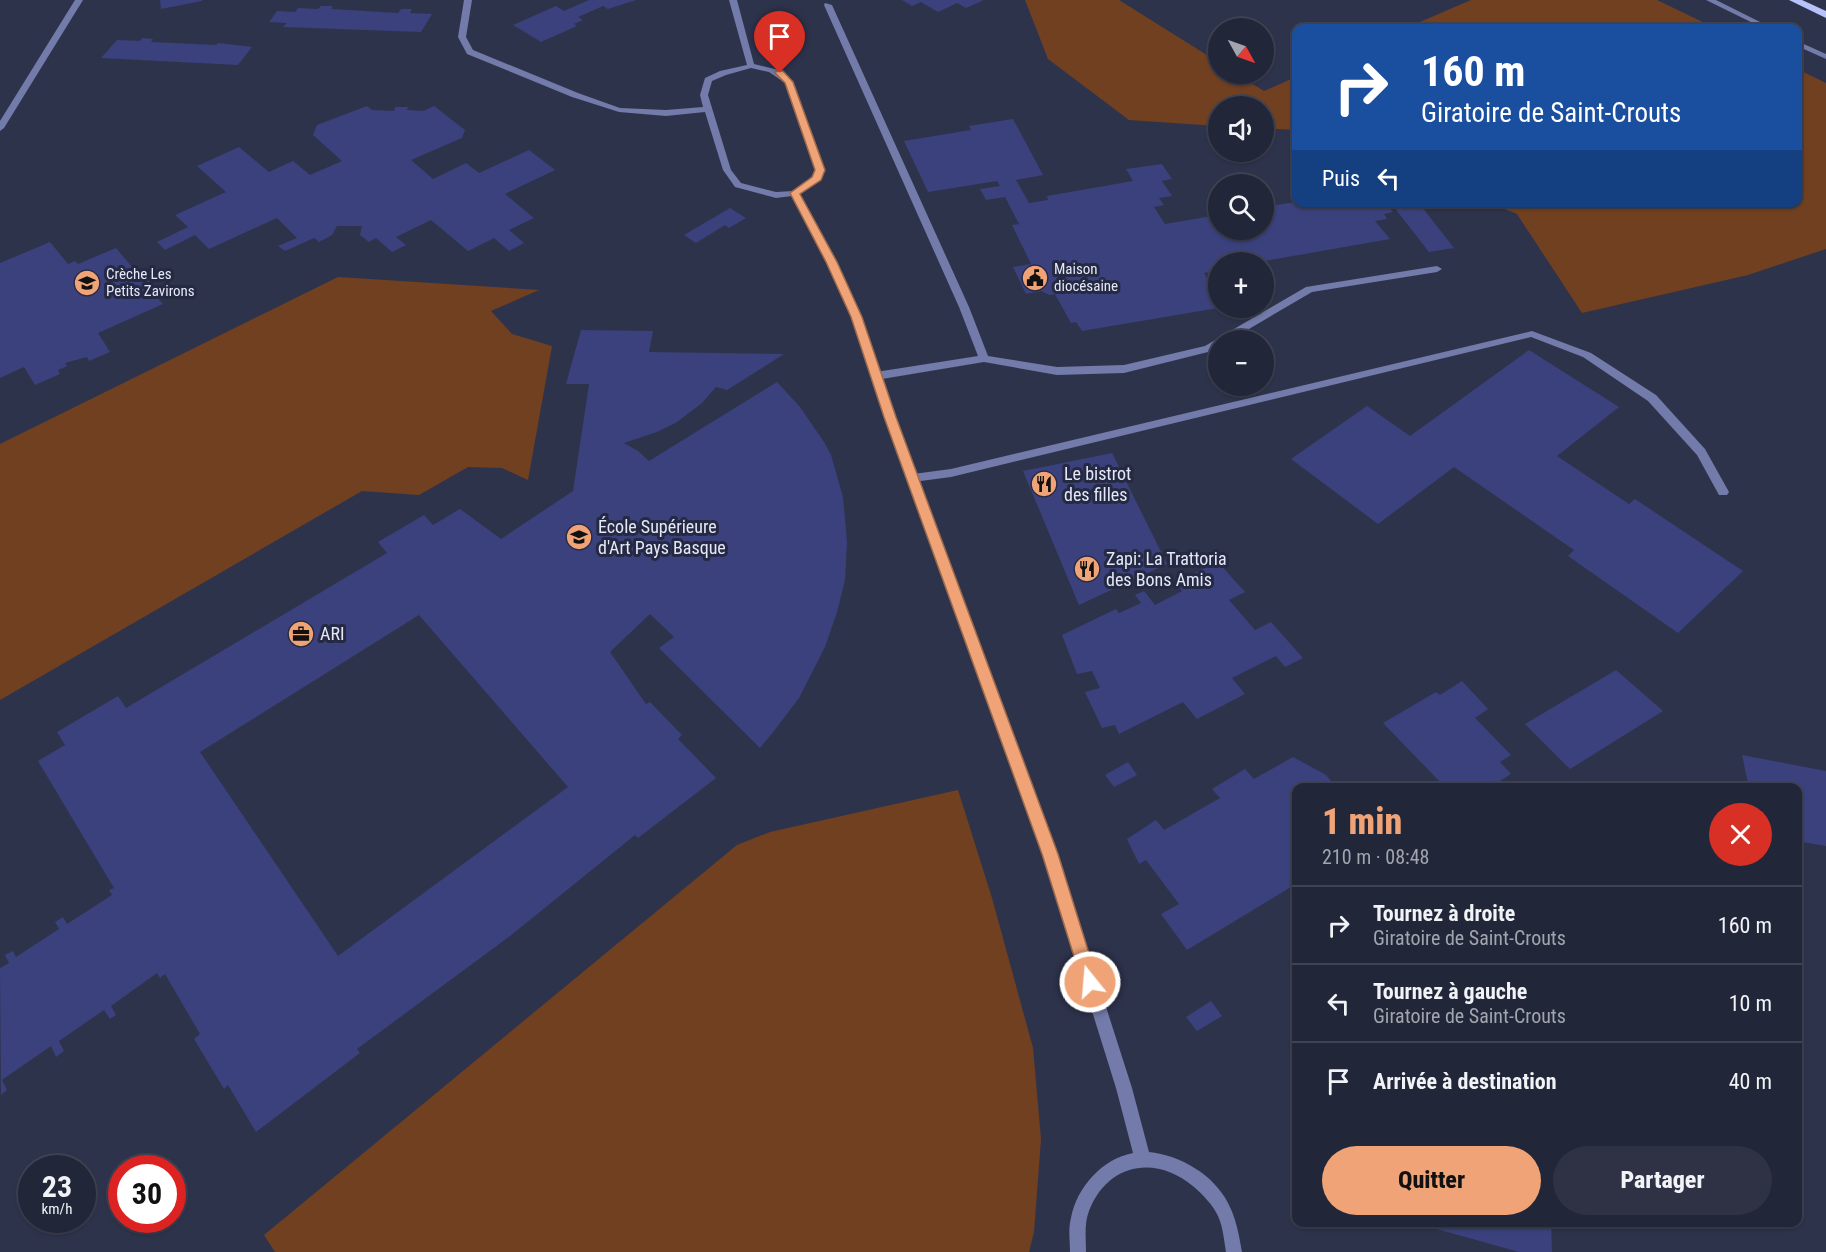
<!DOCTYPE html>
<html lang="fr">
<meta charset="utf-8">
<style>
:root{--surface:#222639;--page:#2e3244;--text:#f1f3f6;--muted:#a2a5ae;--line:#3f4353;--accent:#efa376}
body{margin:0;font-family:"Roboto Condensed",sans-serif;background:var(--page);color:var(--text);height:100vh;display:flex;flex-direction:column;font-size:22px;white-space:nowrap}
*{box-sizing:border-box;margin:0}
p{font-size:20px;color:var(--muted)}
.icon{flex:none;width:33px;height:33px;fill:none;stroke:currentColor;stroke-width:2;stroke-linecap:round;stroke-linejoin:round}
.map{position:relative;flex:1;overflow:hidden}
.panel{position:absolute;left:1292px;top:783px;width:510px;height:444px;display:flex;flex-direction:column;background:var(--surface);border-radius:12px;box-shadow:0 2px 4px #0004,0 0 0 2px var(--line)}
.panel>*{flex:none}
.banner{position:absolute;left:1292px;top:24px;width:510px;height:183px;border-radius:12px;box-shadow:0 2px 4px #0004,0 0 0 2px var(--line);background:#1a4fa0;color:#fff;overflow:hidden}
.needle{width:39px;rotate:130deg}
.controls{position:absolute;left:1208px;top:18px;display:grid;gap:12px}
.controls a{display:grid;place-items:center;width:66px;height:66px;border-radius:50%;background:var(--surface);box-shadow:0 2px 4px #0004,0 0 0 2px var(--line);font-size:30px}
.speed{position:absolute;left:18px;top:1155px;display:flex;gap:12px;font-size:30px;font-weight:700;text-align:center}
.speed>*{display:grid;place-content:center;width:78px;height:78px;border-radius:50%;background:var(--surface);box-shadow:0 2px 4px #0004,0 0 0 2px var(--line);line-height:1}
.speed small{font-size:15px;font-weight:400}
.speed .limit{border:9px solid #d22;background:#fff;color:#111}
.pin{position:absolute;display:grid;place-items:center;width:51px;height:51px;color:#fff;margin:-62px -26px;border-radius:50% 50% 50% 0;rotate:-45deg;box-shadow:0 0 6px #0007}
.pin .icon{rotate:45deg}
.me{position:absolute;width:66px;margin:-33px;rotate:343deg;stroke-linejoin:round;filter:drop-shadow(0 0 4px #0008)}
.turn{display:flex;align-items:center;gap:21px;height:126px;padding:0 30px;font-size:27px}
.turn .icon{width:78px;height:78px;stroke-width:2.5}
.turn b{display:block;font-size:42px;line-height:51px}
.then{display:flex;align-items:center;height:57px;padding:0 30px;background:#0003;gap:12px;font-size:22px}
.round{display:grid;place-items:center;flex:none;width:63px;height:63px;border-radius:32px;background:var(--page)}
.summary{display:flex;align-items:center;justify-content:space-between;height:102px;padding:0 30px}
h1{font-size:36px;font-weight:800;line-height:45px;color:var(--accent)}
.primary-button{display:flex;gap:12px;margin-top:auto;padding:12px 30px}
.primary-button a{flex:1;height:69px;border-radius:36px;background:var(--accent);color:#111;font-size:24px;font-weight:800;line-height:69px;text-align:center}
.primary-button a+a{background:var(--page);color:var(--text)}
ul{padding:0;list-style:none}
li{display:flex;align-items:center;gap:18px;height:78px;padding:0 30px;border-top:2px solid var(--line)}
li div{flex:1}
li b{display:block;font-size:22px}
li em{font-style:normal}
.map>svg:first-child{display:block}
.green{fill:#714020}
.building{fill:#3a417d;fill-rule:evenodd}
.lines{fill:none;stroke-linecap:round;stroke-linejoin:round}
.service{fill:#727ba9;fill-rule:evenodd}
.minor{fill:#727ba9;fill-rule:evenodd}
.tertiary{fill:#727ba9;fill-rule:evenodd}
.primary{fill:#b8c3fc;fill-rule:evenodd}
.route{fill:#efa376;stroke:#9b6a4d;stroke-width:1.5}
.labels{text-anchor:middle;stroke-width:6;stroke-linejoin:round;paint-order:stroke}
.far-poi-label{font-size:15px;fill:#e4e8f9;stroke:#252941;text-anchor:start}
.poi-label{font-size:18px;fill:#e4e8f9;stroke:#252941;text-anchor:start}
</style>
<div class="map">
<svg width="1826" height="1252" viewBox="0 0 1826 1252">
<rect width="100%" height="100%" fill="#2e334c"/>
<g class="green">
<polygon points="1025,0 1119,0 1218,62 1218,74 1236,74 1264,91 1296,77 1296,130 1263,128 1263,106 1218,106 1218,126 1129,120 1048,59"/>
<polygon points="1471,0 1657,0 1715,28 1406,28"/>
<polygon points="1797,69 1826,83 1826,249 1748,275 1582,313 1517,214 1490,203 1797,202"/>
<polygon points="338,277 539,290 491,311 512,334 552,346 528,480 502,468 468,467 419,495 362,491 0,700 0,444"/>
<polygon points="958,790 992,898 1033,1048 1041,1139 1034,1232 1029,1252 275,1252 264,1235 737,845 770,832"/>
</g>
<g class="building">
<polygon points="160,0 202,0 202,1 161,9"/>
<polygon points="589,0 636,0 608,9 603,6 578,17 583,20 574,24 577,26 541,42 513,25 556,6 564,11"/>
<polygon points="902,0 984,0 966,8 957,3 938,12 921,2 912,6"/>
<polygon points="321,6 333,6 331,9 398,13 401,9 412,9 410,13 432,14 421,32 283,27 287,23 269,22 277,11 295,12 298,8 318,9"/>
<polygon points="142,38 153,39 151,42 216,45 218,43 252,47 238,65 101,58 117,40 140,41"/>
<polygon points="367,106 372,110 394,111 395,107 408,107 407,110 423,111 434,106 465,130 462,138 411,160 433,179 466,163 479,173 529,150 555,170 505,194 534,218 509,230 524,243 509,251 494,238 468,251 431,220 396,237 406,245 392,252 376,238 369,242 360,235 362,226 337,226 332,235 319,242 314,238 285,251 278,246 297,238 277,218 209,249 195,235 165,250 157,242 188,227 175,215 226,192 197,166 239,147 269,172 293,161 310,175 342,161 313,135 317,125"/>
<polygon points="1013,119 1043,175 1016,180 1029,203 1048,200 1047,196 1133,181 1126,169 1162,164 1172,179 1162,181 1172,196 1159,198 1164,205 1154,207 1165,224 1218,215 1218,230 1263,230 1263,207 1296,202 1374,202 1379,208 1389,206 1393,212 1384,214 1387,219 1375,221 1390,239 1259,262 1218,262 1218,270 1204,273 1218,298 1218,308 1082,331 1076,322 1071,323 1055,294 1049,295 1041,291 1026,294 1013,267 1031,264 1012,225 1019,224 1005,197 986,200 980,189 1000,186 997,181 928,192 904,141 971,130 969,126"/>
<polygon points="1390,202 1418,202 1454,248 1429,252"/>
<polygon points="730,208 746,218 729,228 725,225 696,243 684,235"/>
<polygon points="50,242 68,264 75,261 78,264 116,248 143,280 147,278 158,291 153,293 163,304 98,333 110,352 89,361 87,357 65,363 67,366 58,370 60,374 35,385 24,367 0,378 0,263"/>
<path d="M581,330l72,1 -4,21 135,2 -57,36 -11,-3 -14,16 -25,19 -20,10 -33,11 14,8 11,10 128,-79 23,25 24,35 7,13 12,42 4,45 -2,38 -8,32 -12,35 -26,51 -25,33 -14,17 -101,-100 15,-11 -24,-23 -40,38 36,52 4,-2 32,33 -4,4 38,39 -78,60 -3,-3 -125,101 -153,113 3,4 -104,79 -28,-47 -4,4 -30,-50 6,-5 -35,-60 -5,4 -3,-5 -46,33 5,9 -6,4 -6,-9 -45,31 5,10 -8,6 -5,-11 -49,34 5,10 -6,5 -1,-127 9,-5 -4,-8 8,-4 3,6 43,-28 -4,-7 8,-5 4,7 45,-29 -3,-5 5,-2 -76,-127 27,-16 -8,-13 61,-36 8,12 261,-155 -9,-11 46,-27 9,10 27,-16 41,30 72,-48 16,-107h-23zM419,615l149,172 -230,169 -138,-204z"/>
<polygon points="1529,350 1619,407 1557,456 1629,504 1635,499 1743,571 1678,633 1568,556 1574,550 1454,467 1378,524 1291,459 1367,406 1410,436"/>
<polygon points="1112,453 1167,564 1079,605 1023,471"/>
<polygon points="1218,562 1245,592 1229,600 1255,630 1271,622 1303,658 1285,667 1276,656 1232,678 1245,694 1197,719 1183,702 1119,734 1115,725 1102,728 1085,692 1100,688 1092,671 1077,674 1062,635 1116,609 1119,613 1141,603 1135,595 1144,591 1155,605 1182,591 1175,582"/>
<polygon points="1616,670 1663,711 1570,769 1525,724"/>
<polygon points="1462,681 1488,709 1475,718 1511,755 1500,762 1511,774 1498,782 1501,785 1496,788 1468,788 1465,784 1459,788 1446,788 1383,723 1436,692 1440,695"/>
<polygon points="1742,755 1826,771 1826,846 1797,841 1797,788 1749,788"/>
<polygon points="1293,757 1326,775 1337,788 1296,788 1296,884 1187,950 1161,914 1179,904 1146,860 1139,864 1127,839 1156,820 1164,830 1220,798 1212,789 1245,769 1254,779"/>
<polygon points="1128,762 1137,775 1114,787 1105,775"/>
<polygon points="1211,1001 1222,1016 1197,1031 1186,1017"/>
<polygon points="1551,1222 1552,1252 1519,1252 1415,1223"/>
</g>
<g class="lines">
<g class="service">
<polygon points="825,3 832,5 969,307 988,356 1057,367 1124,365 1205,346 1306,287 1437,266 1442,269 1437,272 1312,292 1230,340 1218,340 1218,348 1212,351 1124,373 1057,375 984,362 876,380 872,379 872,373 876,372 978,356 959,307 824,5"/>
<polygon points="1532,331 1591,353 1656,395 1705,449 1729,492 1727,495 1719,495 1697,455 1648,401 1583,357 1531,337 951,477 913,482 908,478 913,474 951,469"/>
</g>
<g class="minor">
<path d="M464,0h8l-6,37 7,13 105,43 42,15 46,2 37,-3 -3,-12 5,-17 15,-7 27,-6 -18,-65h8l17,64 25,6 14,12 31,88 -4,10 -20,14 37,68 25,55 33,101 162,436 75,234 17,64c31,3 65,23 79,51 8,15 11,32 14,49h-16c-2,-12 -3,-25 -8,-36 -5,-11 -15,-21 -24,-29 -37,-32 -86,-25 -105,24 -5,13 -3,27 -3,41h-16c0,-11 -2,-23 1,-34 6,-31 31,-59 62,-65l-17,-65 -73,-234 -32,-93 -126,-343 -33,-101 -25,-55 -35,-66 -16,2 -41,-11 -12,-17 -18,-58 -39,4 -47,-4 -47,-15 -105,-43 -9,-17zM751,68l18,4 16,11 31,87 -3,7 -20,14 -17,1 -35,-9 -10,-13 -23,-75 4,-14 14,-6z"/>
<polygon points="1706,0 1716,0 1772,28 1763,28"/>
<polygon points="1797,41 1826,54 1826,59 1797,46"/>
</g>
<polygon class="tertiary" points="75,0 83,0 4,128 0,131 0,121"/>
<polygon class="primary" points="1789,0 1802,0 1826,11 1826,18"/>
</g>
<polygon class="route" points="777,71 783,71 793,82 825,170 821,180 800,194 837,262 862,317 896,417 1058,854 1098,982 1096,987 1090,990 1084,987 1082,982 1042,854 884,417 851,317 826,262 790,193 812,177 815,170 785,83 775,73"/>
<defs>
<g id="civic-disc" transform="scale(1.35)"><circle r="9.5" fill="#efa376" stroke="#252941"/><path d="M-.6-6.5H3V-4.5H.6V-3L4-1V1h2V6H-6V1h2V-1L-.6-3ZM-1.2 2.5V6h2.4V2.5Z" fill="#111"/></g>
<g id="school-disc" transform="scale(1.35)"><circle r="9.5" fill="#efa376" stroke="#252941"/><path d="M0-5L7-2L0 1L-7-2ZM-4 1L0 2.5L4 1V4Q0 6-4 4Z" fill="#111"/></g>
<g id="restaurant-disc" transform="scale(1.35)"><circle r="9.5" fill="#efa376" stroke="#252941"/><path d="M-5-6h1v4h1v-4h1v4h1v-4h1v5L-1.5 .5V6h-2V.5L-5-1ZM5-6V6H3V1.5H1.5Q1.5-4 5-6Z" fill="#111"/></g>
<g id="university-disc" transform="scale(1.35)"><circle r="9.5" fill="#efa376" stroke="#252941"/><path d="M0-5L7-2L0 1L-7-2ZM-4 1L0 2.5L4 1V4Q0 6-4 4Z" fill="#111"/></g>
<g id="office-disc" transform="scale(1.35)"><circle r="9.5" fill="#efa376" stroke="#252941"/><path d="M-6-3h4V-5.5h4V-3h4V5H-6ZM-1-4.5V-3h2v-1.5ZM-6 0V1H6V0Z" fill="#111"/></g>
</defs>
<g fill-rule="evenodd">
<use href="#civic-disc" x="1035" y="278"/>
<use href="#school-disc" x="87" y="283"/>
<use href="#restaurant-disc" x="1044" y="484"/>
<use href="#university-disc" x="579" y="537"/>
<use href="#restaurant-disc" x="1087" y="569"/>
<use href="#office-disc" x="301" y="634"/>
</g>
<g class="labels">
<g class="far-poi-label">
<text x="1054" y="274">Maison<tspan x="1054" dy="17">diocésaine</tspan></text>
<text x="106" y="279">Crèche Les<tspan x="106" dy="17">Petits Zavirons</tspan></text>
</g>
<g class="poi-label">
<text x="1064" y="480">Le bistrot<tspan x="1064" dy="21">des filles</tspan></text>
<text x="598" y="533">École Supérieure<tspan x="598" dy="21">d'Art Pays Basque</tspan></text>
<text x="1106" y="565">Zapi: La Trattoria<tspan x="1106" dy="21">des Bons Amis</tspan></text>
<text x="320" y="640">ARI</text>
</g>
</g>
</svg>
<div class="controls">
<a><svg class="needle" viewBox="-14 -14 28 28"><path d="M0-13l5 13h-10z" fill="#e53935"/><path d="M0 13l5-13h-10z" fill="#a2a5ae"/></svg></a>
<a><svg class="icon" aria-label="sound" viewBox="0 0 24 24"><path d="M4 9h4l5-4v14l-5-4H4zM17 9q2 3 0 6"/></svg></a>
<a><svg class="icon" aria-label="search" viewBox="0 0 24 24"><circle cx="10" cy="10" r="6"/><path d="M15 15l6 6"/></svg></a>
<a>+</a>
<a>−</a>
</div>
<div class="speed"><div>23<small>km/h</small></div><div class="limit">30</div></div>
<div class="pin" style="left:780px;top:73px;background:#d93025"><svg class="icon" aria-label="arrive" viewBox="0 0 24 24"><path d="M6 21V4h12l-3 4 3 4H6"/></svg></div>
<svg class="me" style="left:1090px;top:982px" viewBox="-20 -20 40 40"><circle r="17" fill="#efa376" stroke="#fff" stroke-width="3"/><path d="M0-11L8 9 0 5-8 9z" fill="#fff"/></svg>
<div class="banner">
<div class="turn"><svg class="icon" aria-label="right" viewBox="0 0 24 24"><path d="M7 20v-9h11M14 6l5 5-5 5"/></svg><div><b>160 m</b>Giratoire de Saint-Crouts</div></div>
<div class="then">Puis<svg class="icon" aria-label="left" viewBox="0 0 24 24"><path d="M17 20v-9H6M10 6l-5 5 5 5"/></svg></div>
</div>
<section class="panel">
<div class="summary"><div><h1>1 min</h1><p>210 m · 08:48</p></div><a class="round" style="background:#d93025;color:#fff"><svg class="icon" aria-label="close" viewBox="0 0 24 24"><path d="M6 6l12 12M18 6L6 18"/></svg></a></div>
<ul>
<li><svg class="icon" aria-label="right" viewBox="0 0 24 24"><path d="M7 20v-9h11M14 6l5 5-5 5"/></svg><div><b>Tournez à droite</b><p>Giratoire de Saint-Crouts</p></div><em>160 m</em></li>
<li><svg class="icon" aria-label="left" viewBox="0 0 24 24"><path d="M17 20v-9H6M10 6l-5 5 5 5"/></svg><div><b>Tournez à gauche</b><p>Giratoire de Saint-Crouts</p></div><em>10 m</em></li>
<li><svg class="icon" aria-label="arrive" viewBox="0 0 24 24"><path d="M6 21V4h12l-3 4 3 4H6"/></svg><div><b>Arrivée à destination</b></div><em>40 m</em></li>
</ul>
<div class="primary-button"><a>Quitter</a><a>Partager</a></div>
</section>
</div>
